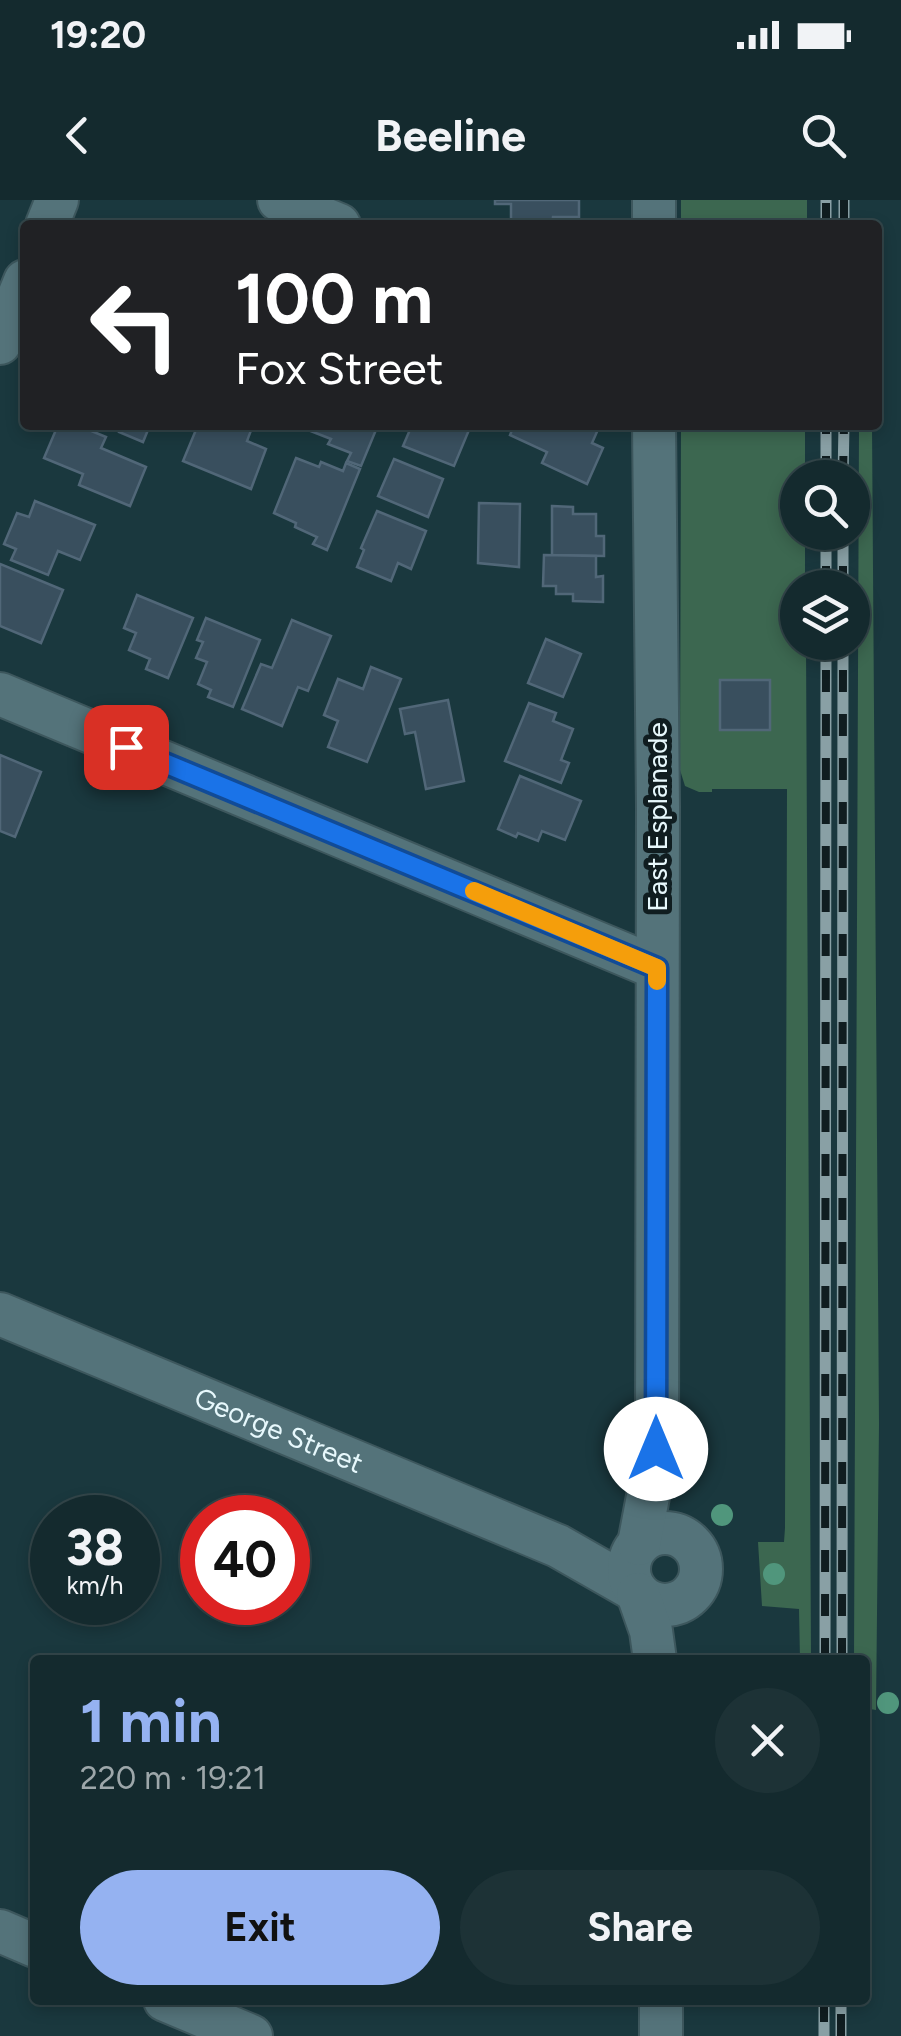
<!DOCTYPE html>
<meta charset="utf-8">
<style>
:root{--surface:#142a2e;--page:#1d3236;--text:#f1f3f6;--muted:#9da7aa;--line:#33464a;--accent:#95b2f1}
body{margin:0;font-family:Figtree,sans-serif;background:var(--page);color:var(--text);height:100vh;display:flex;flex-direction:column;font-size:38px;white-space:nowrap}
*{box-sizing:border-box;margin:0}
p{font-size:32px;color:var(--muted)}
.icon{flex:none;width:55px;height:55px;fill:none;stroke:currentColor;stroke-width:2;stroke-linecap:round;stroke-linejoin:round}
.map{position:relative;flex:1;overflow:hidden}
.sheet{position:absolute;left:30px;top:1455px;width:840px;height:350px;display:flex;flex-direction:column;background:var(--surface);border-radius:10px;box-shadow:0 5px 15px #0003,0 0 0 2px var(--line)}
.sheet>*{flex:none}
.banner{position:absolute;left:20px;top:20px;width:862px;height:210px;border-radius:10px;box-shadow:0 5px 15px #0003,0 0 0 2px var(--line);background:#202124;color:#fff;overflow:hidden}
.controls{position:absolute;left:780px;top:260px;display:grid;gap:20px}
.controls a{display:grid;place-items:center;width:90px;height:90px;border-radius:50%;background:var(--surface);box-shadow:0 5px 15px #0003,0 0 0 2px var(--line);font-size:50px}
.speed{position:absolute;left:30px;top:1295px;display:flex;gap:20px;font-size:50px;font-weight:700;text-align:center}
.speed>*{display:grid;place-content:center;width:130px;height:130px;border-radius:50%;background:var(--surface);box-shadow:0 5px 15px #0003,0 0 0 2px var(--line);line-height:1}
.speed small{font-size:25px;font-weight:400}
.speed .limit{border:15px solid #d22;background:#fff;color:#111}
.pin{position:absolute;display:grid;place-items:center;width:85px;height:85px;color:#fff;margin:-42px;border-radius:20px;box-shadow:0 5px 15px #0006}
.me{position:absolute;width:110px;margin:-55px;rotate:0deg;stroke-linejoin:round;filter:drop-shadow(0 0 8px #0008)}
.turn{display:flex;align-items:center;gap:35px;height:210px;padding:0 50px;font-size:45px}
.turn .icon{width:130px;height:130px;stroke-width:2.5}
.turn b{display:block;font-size:70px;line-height:85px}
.round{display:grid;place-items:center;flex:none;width:105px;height:105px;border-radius:52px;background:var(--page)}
.headline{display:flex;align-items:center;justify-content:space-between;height:170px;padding:0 50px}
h1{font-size:60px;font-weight:700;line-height:75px;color:var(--accent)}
.action{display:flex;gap:20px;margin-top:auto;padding:20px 50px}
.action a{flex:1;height:115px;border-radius:60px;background:var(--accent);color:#111;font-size:40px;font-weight:700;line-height:115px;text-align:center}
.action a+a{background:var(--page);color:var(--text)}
.status{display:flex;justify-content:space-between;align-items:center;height:70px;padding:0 50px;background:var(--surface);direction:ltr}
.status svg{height:28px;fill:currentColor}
header{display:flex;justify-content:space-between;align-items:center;height:130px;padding:0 50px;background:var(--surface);font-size:45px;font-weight:700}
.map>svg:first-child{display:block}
.green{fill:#3c6750}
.building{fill:#394f5e;stroke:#516778;stroke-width:2.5}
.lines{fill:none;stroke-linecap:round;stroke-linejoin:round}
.minor-casing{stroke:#3d575d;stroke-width:46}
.minor{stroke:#54737a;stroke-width:42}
.rail-casing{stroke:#89a0a5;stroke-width:11}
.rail{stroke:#101d20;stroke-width:8;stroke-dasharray:22;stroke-linecap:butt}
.tree{fill:#50967c}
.route-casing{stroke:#114b97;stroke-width:25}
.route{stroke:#1a73e8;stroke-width:18}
.slow{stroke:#f59e0b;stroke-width:18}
.labels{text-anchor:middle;stroke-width:10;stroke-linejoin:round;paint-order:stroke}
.street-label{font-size:28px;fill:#e7f8fc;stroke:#101d20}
</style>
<div class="status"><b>19:20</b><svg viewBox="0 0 49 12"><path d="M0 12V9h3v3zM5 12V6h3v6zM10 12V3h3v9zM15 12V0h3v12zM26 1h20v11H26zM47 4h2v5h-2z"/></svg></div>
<header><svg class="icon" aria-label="back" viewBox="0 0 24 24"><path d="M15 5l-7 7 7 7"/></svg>Beeline<svg class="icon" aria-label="search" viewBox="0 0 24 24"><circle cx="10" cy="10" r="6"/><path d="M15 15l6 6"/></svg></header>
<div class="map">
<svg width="901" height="1836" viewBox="0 0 901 1836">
<rect width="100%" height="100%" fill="#1a383e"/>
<g class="green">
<rect x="681" y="0" width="126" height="25"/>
<polygon points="681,225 805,225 805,277 798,278 798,332 805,333 805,387 798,388 798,442 806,443 811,1460 800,1460 799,1409 762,1406 758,1342 784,1342 785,1328 787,589 712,589 712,592 699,592 685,586 680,570"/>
<polygon points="859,225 872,225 879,1224 876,1510 870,1509 870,1504 865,1503 865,1460 854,1460"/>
</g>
<g class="building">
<polygon points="495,0 579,0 579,17 553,17 552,25 511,25 511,4 495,4"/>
<polygon points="58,225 77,225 106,237 101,248 146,267 130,306 79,285 83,274 44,258"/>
<polygon points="112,225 150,225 143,242 119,232 120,228"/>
<polygon points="198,225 214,228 216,225 253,225 247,241 266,249 251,289 183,261"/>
<polygon points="310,225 378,225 361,266 347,261 351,253 328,244 331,239 308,230"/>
<polygon points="412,225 458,225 469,230 454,266 403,246"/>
<polygon points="514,225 600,225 592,243 603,248 587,284 542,263 547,252 510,235"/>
<polygon points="296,258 319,267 321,262 343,271 346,263 360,269 327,350 313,344 317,337 295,327 296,323 274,313"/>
<polygon points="394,259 443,279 428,317 378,296"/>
<polygon points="35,301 95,325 80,360 58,351 48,375 11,360 16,349 4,344 17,313 29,317"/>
<polygon points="479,303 520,304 519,367 478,363"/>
<polygon points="552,306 573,307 573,314 596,314 596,336 604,336 604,356 552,355"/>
<polygon points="377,311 426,331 411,369 398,363 391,381 357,367 364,350 361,348"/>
<polygon points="544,355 596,356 596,377 603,376 603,402 573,401 573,394 556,394 556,386 543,386"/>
<polygon points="0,364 63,390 41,443 0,426"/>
<polygon points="137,395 193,418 168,478 146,469 150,459 129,450 136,433 124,428"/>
<polygon points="206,418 260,440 233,507 208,497 211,490 198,484 207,462 196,458 203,442 197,440"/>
<polygon points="292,420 331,436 308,491 298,487 282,526 242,509 261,464 272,468"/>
<polygon points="546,439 581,454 563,497 528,483"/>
<polygon points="371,467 401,479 367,562 328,547 338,521 324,515 338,479 363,489"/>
<rect x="720" y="480" width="50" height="50"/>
<polygon points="448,500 464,581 426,589 415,532 405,534 400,509"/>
<polygon points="529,503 556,513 553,521 573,529 561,560 569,563 561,583 505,561"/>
<polygon points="0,555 41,572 15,637 0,631"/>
<polygon points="520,576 581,601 565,640 542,631 538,641 518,633 516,637 498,629"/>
</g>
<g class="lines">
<g class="minor-casing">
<g id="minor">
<polyline points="279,0 339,25"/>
<polyline points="47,25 57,0"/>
<polyline points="654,25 654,0"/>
<polyline points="0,143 25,81"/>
<polyline points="0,494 657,768"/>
<path id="s1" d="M0,1114l558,232 77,44"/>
<circle cx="665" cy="1369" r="36"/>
<polyline points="639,1344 657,1249 658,606 654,225"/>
<polyline points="638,1394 651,1431 655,1460"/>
<polyline points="0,1731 35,1746"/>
<polyline points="165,1800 251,1836"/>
<polyline points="661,1800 661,1836"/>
</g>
</g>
<use href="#minor" class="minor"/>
<g class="rail-casing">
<g id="rail">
<polyline points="844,0 844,25"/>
<polyline points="826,25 826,0"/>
<polyline points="826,278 826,225"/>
<polyline points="843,278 844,225"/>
<polyline points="826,388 826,332"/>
<polyline points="843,388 843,332"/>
<polyline points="825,1460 826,442"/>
<polyline points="842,1460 843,442"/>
<polyline points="824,1800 824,1836"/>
<polyline points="841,1836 841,1800"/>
</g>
</g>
<use href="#rail" class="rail"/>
</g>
<g class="tree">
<circle cx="722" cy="1315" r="11"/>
<circle cx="774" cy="1374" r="11"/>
<circle cx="888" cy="1503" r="11"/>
</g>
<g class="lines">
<g class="route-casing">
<polyline id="route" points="126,547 657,768 656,1249"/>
</g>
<use href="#route" class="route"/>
<polyline class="slow" points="474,691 657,768 657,781"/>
</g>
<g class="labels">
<g class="street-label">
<text transform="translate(657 617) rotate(-90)" y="10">East Esplanade</text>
<text dy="10" stroke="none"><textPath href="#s1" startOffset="302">George Street</textPath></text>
</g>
</g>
</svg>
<div class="controls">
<a><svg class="icon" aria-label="search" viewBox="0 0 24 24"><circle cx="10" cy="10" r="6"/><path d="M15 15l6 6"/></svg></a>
<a><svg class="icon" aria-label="layers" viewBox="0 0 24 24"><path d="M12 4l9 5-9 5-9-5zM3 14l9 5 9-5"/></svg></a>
</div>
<div class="speed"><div>38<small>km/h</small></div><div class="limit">40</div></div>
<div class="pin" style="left:126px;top:547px;background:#d93025"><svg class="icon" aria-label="arrive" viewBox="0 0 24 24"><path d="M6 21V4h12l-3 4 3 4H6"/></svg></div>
<svg class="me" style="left:656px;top:1249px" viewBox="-20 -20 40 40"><circle r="19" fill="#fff"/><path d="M0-13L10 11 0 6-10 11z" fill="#1a73e8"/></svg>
<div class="banner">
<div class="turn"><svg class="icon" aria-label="left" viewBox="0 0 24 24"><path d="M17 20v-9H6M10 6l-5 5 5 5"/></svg><div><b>100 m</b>Fox Street</div></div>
</div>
<section class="sheet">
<div class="headline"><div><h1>1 min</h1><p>220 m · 19:21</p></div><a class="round"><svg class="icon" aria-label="close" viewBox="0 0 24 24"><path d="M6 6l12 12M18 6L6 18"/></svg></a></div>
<div class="action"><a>Exit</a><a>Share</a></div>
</section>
</div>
